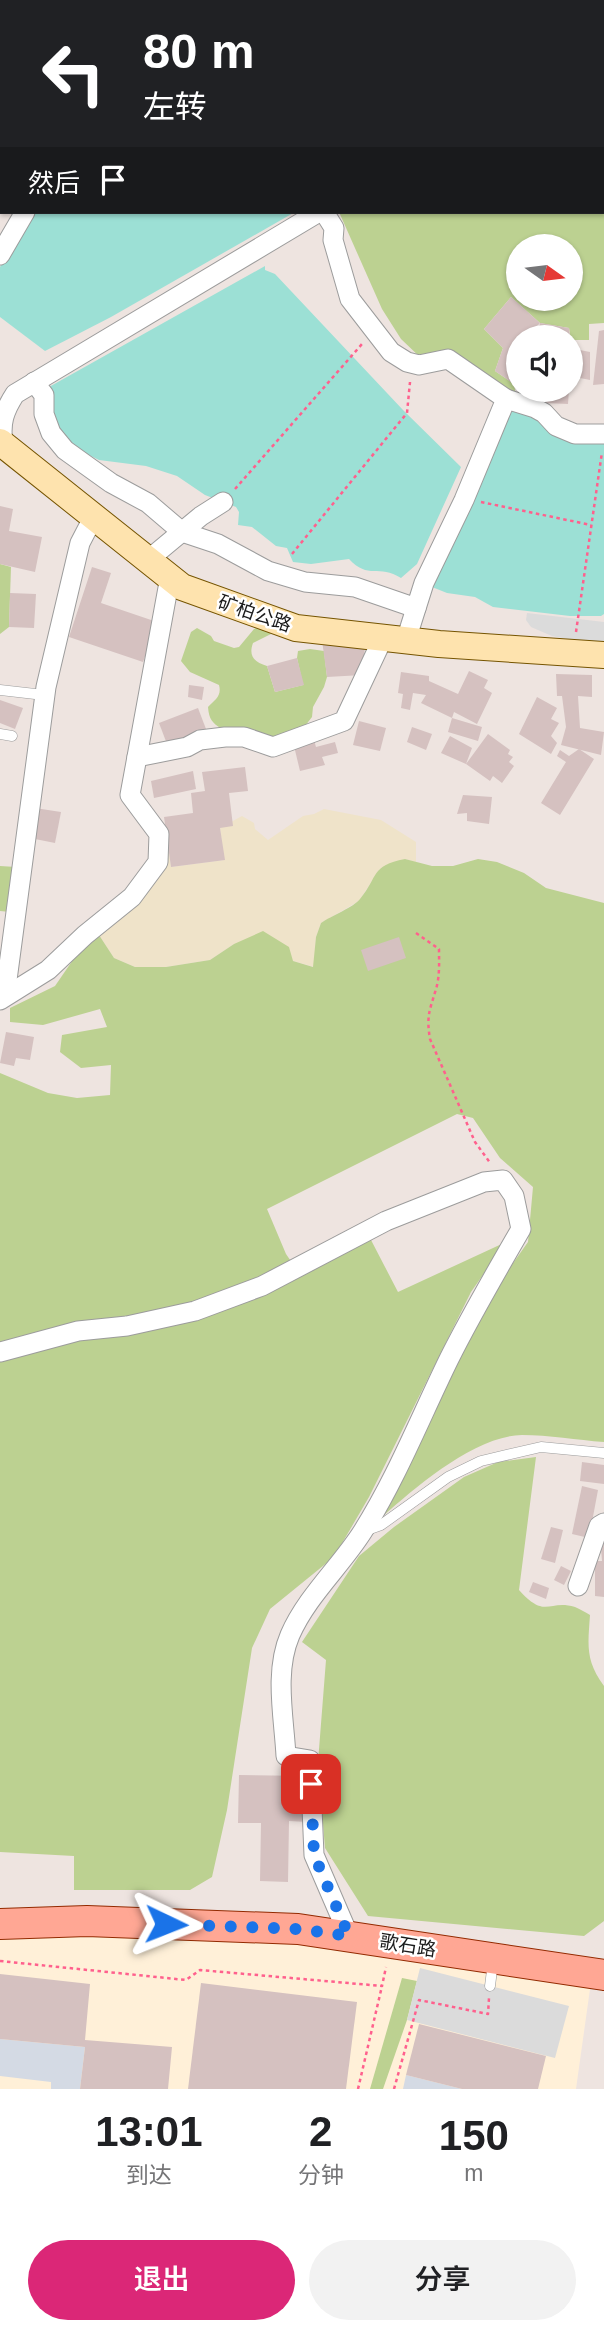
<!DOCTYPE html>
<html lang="zh">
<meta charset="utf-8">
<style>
:root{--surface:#fff;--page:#f2f2f2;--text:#202124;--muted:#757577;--accent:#db2777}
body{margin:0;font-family:Arial,"Noto Sans SC",sans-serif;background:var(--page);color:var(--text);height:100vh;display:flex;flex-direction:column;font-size:26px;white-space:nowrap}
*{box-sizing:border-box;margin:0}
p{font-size:23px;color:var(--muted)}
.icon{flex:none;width:38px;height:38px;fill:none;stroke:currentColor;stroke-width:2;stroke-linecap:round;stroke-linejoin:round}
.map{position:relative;height:2089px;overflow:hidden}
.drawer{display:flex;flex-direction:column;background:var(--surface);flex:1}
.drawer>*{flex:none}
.top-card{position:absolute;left:0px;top:0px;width:606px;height:214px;box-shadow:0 2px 5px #0004;background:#202124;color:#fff;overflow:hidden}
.needle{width:46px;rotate:104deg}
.controls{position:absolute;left:506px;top:234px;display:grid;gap:14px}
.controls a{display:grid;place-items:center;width:77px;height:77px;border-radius:50%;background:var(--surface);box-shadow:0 2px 5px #0004;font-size:35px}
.pin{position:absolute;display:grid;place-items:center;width:60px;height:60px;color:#fff;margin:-30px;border-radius:14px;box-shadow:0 4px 10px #0006}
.me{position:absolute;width:77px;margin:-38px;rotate:92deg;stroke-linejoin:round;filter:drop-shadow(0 0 5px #0008)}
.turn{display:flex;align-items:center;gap:24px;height:147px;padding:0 28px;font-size:32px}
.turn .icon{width:91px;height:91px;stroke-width:2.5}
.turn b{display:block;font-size:49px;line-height:60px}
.then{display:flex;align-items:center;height:66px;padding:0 28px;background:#0003;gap:14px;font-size:26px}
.eta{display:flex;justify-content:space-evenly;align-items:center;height:119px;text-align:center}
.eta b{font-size:42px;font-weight:600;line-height:49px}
.button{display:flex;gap:14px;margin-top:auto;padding:14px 28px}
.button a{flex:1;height:80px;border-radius:42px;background:var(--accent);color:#fff;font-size:28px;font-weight:600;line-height:80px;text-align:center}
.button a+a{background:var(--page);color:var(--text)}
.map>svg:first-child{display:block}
.education{fill:#fff0d8}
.farmland{fill:#efe3c9}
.forest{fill:#bcd191;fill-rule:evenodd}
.parking{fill:#dbdbdb}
.plaza{fill:#d4dae4}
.water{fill:#9ce0d5}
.building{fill:#d5c1c0}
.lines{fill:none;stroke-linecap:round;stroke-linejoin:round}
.lane-casing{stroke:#9c9c9c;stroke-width:11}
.street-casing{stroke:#9c9c9c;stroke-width:21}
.secondary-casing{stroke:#755400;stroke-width:28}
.primary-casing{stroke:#932a00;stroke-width:32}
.path{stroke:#ff608d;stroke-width:2.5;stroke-dasharray:3.5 3.5;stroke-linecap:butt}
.lane{stroke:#fff;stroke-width:10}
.street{stroke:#fff;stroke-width:19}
.secondary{stroke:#fee3ae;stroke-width:26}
.primary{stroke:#ffa794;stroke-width:30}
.route{stroke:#1a73e8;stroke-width:12;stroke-dasharray:0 21.6}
.labels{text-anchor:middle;stroke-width:5;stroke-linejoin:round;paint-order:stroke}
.street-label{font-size:19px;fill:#1b1b1b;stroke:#fff}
</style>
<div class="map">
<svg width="604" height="2089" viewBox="0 0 604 2089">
<rect width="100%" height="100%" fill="#eee4e0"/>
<polygon class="education" points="0,1934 280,1941 591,1982 576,2089 0,2089"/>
<polygon class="farmland" points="324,809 381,820 416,842 416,862 405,859 379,870 359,901 321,923 316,937 314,967 234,944 210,960 166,967 135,967 114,958 99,935 164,863 169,851 171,867 224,860 220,828 242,816 254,823 255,829 268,840 303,816 314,814"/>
<g class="forest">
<path d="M604,40v283l-15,1v16h-18l-2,-12 -29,-5 -29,-26 -27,32 19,19 -8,23 19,13 3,18 -69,-51 -26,8 -21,-20 -19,-30 -43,-97h265zM518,247h52v52h-52z"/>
<polygon points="0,564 11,567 9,627 0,634"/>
<path d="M261,626l7,2 3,6 -18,9c-5,14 2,19 14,23l8,26 28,-7 -6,-27 1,-7 12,-2 14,2 3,26 -3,10 -11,20 -1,10 -18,23 -72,-11c-10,-6 -13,-10 -14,-22 7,-7 14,-11 11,-22l-29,-13 -9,-11 10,-29 6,-4 14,8 3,5 20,7 5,-1 15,-18z"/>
<path d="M405,859l27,7h21l25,-7 19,3 27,11 22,15 58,15v539c-27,-2 -55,-7 -82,-7 -47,1 -105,51 -139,81l109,-223 36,-51 5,-55 -33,-29 -27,-40 -16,-4 -190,95 19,45 13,19 72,-33 27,52 108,-50 -35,50 -102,205 -35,60 -64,52 -18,39 -25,162 -15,67 -22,13h-116v-34l-74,-4v-779l48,20 29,5 33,-3 1,-30 -30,3 -21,-16 2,-17 45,-8 -7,-18 -57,16 -33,-3v-14l45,-22 22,-32 22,-19 15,23 21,9h31l44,-7 24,-16 29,-13 26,16 4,14 20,6 3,-30 5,-14c10,-7 33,-16 39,-24 19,-23 10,-33 45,-40z"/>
<polygon points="0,866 16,867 10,912 0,911"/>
<path d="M536,1457l-17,133c27,30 29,9 56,17 5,2 10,5 15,8 -2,30 -5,45 14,71v235l-20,15 -216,-20 -43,-68 -7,-86 8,-102 -24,-18 57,-86 35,-29 70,-50 34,-15z"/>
<polygon points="402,1978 417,1981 407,2020 383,2089 370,2089"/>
</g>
<g class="parking">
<polygon points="527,613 604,622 604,646 552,636 531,627 526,620"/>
<polygon points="420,1968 569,2006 555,2058 407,2020"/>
</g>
<g class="plaza">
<polygon points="0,2039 85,2047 80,2089 51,2089 51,2082 0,2076"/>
<polygon points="406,2075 462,2089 403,2089"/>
</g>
<g class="water">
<polygon points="0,0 294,0 2,2 2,120"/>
<polygon points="31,212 295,212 111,317 45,351 0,317 0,267"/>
<path d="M265,266v4l10,4 128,136 58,57 -44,97 -16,14c-22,-14 -33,2 -52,-19l-38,5 -18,-2 -6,-14 -11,-2 -24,-19 -14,-2 1,-13 -3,-5 -31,-12 -28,-19 -31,-10 -47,-6 -30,-15 -23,-41 3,-17z"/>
<polygon points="508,403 604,438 604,614 601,616 570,616 493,607 475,597 447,593 427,585"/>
</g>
<g class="building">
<polygon points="511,297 540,323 525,338 518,338 518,345 512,351 518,353 518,373 514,384 495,371 503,348 484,329"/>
<polygon points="540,323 569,328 570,338 537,338"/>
<polygon points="604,330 604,384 593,385 599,331"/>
<polygon points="570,348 590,352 590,380 570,376"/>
<polygon points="546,390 569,390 568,404 545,403"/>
<polygon points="0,506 13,509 9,531 42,537 35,572 0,564"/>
<polygon points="92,567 111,573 101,603 157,622 143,662 69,637"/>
<polygon points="10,593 36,594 34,628 9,627"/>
<polygon points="322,640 365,647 362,675 327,677"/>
<polygon points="297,658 304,685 275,692 267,666"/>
<polygon points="469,671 488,680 484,688 492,693 477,724 454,712 452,718 482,727 478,741 448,732 452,718 421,703 426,695 413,693 410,710 401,708 403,694 398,693 401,672 429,676 429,681 458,694"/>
<polygon points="556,674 592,675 592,697 578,696 580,728 604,732 601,755 561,745 566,727 562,696 557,696"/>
<polygon points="189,685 204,687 202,700 188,697"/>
<polygon points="537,697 557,708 551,719 559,723 551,736 557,743 551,754 519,734"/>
<polygon points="0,700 23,708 15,729 0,723"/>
<polygon points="198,708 206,729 167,744 159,723"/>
<polygon points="359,721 386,728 380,751 353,745"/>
<polygon points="412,727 432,734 426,750 407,742"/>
<polygon points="488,734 510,750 508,754 513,757 509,762 514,766 502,783 493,776 490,781 466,764 441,753 450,736 472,748 466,764"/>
<polygon points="314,740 316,747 335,742 338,753 322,757 325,765 300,771 294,746"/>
<polygon points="579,749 594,759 560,815 541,803 566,762 557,756 560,750 569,756"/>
<polygon points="245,767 248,791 229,793 233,826 220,828 225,860 171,867 164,817 193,813 191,793 205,791 202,772"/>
<polygon points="193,771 196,789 154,798 151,781"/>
<polygon points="463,795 492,797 489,824 467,821 467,813 457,814"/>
<polygon points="35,808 61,812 55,843 30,838"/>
<polygon points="399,937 406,958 368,971 361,950"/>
<polygon points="6,1032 34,1037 30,1060 16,1058 14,1066 0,1063"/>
<polygon points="582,1462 604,1465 604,1484 580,1481"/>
<polygon points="582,1486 598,1490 589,1538 572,1534"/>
<polygon points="551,1527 563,1530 555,1563 541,1559"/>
<polygon points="604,1535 604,1597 595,1596 595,1561 602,1561 600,1536"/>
<polygon points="561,1566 571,1571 564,1585 554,1580"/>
<polygon points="533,1582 549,1588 546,1599 529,1592"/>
<polygon points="239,1775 308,1776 308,1822 289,1821 288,1882 260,1881 261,1823 238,1823"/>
<polygon points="0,1974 90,1984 85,2040 172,2047 168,2089 80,2089 85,2047 0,2039"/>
<polygon points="201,1983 357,2002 346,2089 188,2089"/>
<polygon points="419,2024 546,2056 538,2089 462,2089 406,2075"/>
</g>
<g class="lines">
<g class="lane-casing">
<g id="lane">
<polyline points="0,690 44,695"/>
<polyline points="0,734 12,736"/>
<polyline points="367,1530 381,1525 448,1477 481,1461 541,1447 604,1453"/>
<polyline points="490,1986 493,1962"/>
</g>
</g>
<g class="street-casing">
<g id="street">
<polyline points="339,2 340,0"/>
<polyline points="0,131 2,133"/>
<polyline points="324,212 334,228 333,240 350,299 391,352 407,362 419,365 448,359 506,399 464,500 424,583 406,640"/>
<polyline points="0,255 25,212"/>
<polyline points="34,382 44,395 44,414 51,433 65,450 111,483 148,503 182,532 218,544 268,571 305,582 355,587 416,608"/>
<polyline points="506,399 535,408 544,413 556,426 575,434 604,434"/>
<path d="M3,443c-3,-20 1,-32 12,-49l304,-182"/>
<polyline points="148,560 201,516 223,502"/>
<polyline points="137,757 187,747 200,740 225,737 244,737 273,747 344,721 383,638"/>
<polyline points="0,992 7,980 46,687 80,543 94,516"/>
<polyline points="0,1000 48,970 85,935 132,897 158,862 159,834 130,795 170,577"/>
<path d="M0,1352l78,-21 49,-5 68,-15 67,-25 124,-65 98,-39 19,-2 11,16 7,33c-25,43 -50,86 -72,130 -28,57 -52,118 -86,172 -22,35 -56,65 -73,104 -16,37 -6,82 -4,121l24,4 4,95 35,81"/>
<polyline points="578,1586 599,1526 604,1523"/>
</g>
</g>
<g class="secondary-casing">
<polyline id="secondary" points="0,442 182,587 296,628 439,644 604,655"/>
</g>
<g class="primary-casing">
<polyline id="primary" points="0,1924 87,1921 298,1929 604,1975"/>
</g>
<g class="path">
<polyline points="235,489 362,344"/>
<polyline points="481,502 591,525"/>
<polyline points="292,554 407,413 410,382"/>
<polyline points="576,632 602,452"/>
<path d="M416,933l23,16c0,12 1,27 -3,40 -6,21 -10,26 -6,50l45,103 16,22"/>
<polyline points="0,1961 186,1980 200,1970 382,1986 386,1967"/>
<polyline points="358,2089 382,1986"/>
<polyline points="394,2089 419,2000 488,2014 489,1998"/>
</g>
<use href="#lane" class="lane"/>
<use href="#street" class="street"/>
<use href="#secondary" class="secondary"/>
<use href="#primary" class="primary"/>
</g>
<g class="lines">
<polyline class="route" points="166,1924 298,1929 349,1936 314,1855 311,1784"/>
</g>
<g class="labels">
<g class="street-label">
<text transform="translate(255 613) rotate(19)" y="7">矿柏公路</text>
<text transform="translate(408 1945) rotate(9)" y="7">歌石路</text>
</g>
</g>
</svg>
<div class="controls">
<a><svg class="needle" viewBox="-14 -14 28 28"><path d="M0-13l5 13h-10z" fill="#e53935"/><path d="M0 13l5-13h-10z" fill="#757577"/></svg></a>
<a><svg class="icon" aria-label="sound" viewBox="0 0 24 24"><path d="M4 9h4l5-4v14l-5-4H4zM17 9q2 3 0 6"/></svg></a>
</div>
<div class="pin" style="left:311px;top:1784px;background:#d93025"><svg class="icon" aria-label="arrive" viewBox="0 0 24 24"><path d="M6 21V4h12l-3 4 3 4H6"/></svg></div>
<svg class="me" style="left:166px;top:1924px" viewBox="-20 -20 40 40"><path d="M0-17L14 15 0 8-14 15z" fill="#1a73e8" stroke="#fff" stroke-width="4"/></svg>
<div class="top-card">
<div class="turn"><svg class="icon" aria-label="left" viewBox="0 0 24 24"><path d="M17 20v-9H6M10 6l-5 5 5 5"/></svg><div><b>80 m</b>左转</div></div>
<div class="then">然后<svg class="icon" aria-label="arrive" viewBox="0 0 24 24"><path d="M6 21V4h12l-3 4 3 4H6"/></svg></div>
</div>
</div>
<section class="drawer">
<div class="eta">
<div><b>13:01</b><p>到达</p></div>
<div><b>2</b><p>分钟</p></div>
<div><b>150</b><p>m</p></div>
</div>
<div class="button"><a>退出</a><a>分享</a></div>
</section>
